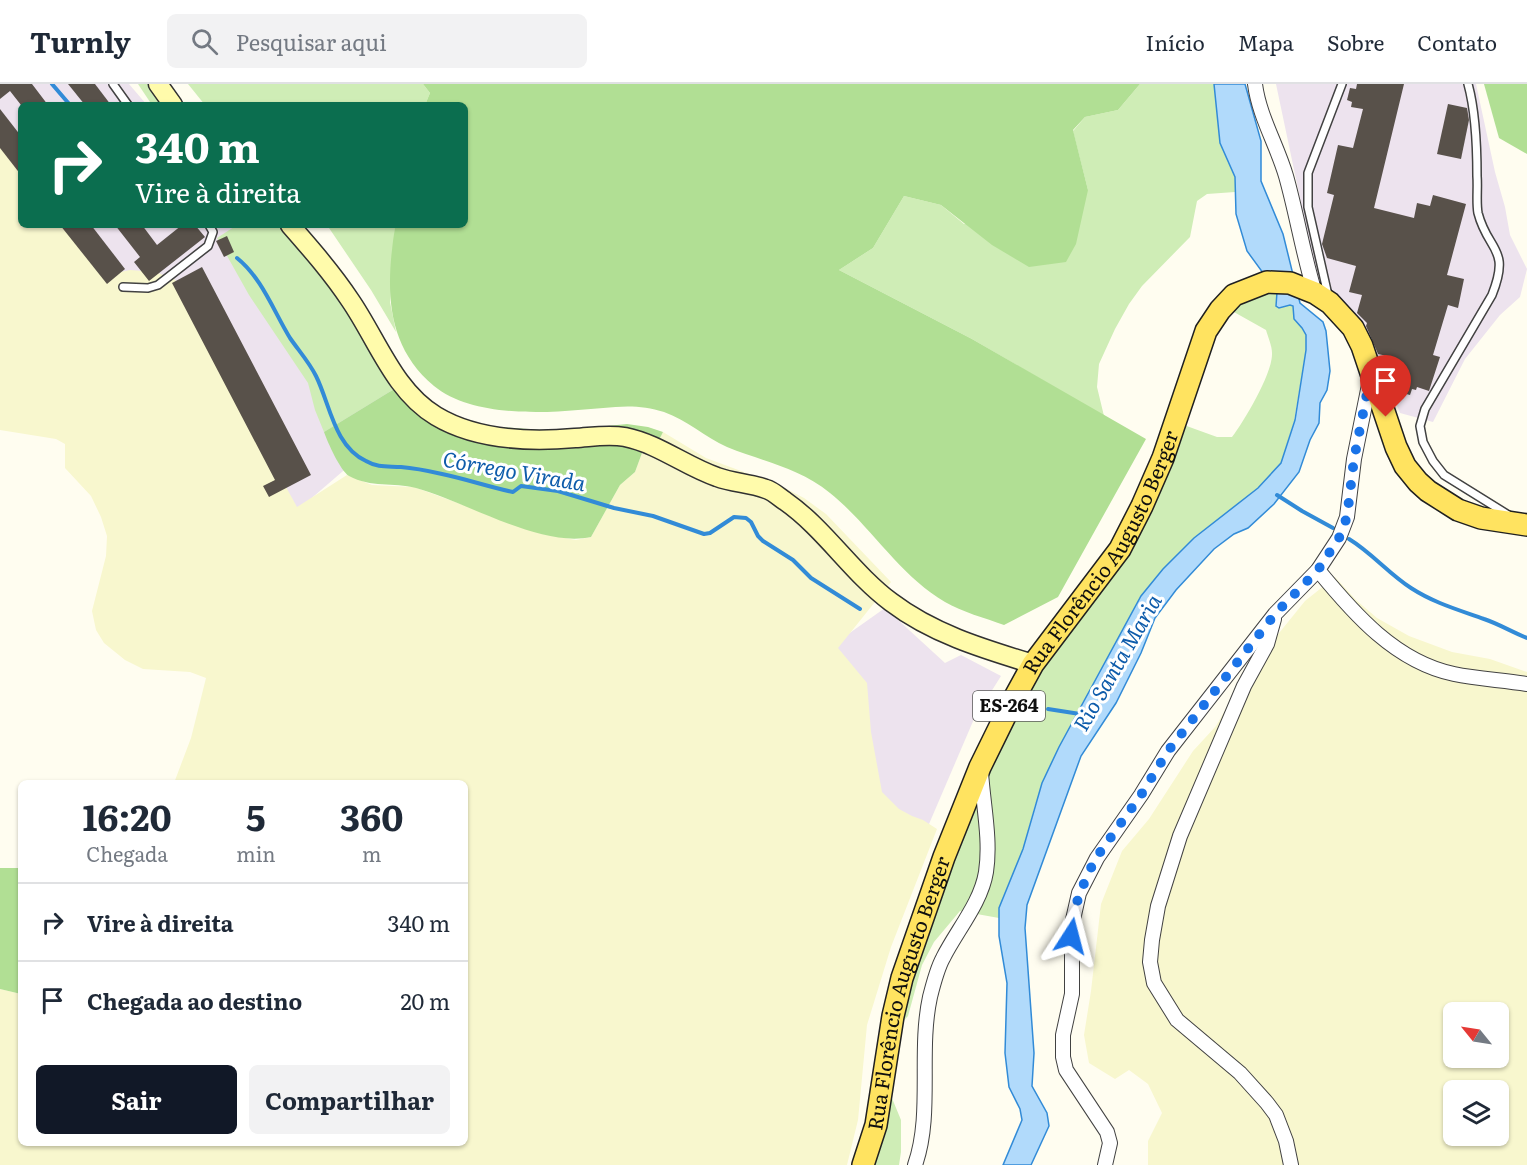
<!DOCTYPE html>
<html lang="pt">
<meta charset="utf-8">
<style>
:root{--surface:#fff;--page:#f2f2f3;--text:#1f2937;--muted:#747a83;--line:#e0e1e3;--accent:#111827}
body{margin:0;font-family:Literata,serif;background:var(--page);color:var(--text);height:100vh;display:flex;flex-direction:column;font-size:22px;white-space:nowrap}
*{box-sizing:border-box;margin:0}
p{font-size:20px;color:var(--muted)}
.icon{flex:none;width:33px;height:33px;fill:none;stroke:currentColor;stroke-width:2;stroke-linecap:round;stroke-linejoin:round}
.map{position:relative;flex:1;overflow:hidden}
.drawer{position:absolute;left:18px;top:696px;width:450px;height:366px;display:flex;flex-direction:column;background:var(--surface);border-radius:9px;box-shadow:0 2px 4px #0004}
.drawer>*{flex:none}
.top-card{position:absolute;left:18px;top:18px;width:450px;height:126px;border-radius:9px;box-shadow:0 2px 4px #0004;background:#0b6e4f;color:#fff;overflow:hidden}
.needle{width:39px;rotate:300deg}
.controls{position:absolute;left:1443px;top:918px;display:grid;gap:12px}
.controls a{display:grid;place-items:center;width:66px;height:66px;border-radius:9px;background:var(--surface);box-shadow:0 2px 4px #0004;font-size:30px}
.pin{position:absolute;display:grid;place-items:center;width:51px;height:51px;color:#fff;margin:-62px -26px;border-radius:50% 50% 50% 0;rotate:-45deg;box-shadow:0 0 6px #0007}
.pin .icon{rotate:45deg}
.me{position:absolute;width:66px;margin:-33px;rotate:9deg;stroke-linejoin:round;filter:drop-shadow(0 0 4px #0008)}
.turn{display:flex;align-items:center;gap:21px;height:126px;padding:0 18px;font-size:27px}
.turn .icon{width:78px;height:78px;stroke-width:2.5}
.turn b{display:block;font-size:42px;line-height:51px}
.eta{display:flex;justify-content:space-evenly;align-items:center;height:102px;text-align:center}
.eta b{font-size:36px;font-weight:700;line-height:42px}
.cta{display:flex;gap:12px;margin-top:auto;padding:12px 18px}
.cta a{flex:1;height:69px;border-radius:9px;background:var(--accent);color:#fff;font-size:24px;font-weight:700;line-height:69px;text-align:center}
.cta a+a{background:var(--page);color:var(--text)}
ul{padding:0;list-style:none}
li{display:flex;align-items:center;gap:18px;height:78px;padding:0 18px;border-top:2px solid var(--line)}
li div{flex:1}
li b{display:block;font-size:22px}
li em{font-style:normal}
header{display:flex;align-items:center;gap:36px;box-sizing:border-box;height:84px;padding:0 30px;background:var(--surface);border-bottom:2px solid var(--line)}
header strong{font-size:28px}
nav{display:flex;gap:33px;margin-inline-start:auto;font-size:21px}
.search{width:420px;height:54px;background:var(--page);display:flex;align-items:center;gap:15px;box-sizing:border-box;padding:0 21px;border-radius:9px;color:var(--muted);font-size:22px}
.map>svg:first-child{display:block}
.industrial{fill:#ede3ee}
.farmland{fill:#f8f7ce;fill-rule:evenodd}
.green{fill:#cfedb6}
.forest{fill:#b1df94}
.water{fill:#b1dafb;stroke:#328bd7;stroke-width:1.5}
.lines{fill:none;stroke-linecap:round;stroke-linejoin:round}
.stream{stroke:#328bd7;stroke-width:4}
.building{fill:#58514a}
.lane-casing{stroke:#424242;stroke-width:10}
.street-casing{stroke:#424242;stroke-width:16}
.secondary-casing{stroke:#313131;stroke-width:21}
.primary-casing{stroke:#202020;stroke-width:24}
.lane{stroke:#fff;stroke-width:7}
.street{stroke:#fff;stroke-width:14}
.secondary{stroke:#fffbab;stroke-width:18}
.primary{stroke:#ffe360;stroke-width:21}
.route{stroke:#1a73e8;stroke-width:10;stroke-dasharray:0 18}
.labels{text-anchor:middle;stroke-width:6;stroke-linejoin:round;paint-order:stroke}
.shield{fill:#fff;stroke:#575757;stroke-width:1.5}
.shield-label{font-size:18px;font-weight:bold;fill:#0f0f0f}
.street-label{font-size:20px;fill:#0f0f0f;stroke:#fff}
.water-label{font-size:21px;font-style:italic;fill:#0e5cab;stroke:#fff}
</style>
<header>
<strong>Turnly</strong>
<div class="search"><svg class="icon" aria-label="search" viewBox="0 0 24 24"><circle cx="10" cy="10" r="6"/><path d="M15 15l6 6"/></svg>Pesquisar aqui</div>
<nav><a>Início</a><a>Mapa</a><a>Sobre</a><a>Contato</a></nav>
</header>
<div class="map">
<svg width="1527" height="1081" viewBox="0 0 1527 1081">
<rect width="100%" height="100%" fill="#fffdf0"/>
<g class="industrial">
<polygon points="0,0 129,0 147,21 21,21 21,141 267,141 407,332 242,474 0,123"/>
<polygon points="1276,0 1476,0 1495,88 1505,123 1510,151 1527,185 1520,213 1500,231 1465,275 1433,338 1400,329 1366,245 1332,207 1317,195"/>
<polygon points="885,524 945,579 961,571 1001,592 974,635 926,747 885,728 853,662 837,558"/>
</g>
<g class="farmland">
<polygon points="0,57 21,83 21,141 70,141 111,190 130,186 155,188 174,195 192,211 275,383 297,423 347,391 372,401 414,403 543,450 576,456 591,453 620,401 635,388 642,369 658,358 663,348 706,374 779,401 804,414 826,430 891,498 838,564 867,599 871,648 882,708 899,725 912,732 923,736 937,745 891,863 867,941 858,1036 847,1081 0,1081 0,905 21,910 21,1059 465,1059 465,699 174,699 191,654 206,594 190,588 143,585 125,576 104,559 96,546 92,527 106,472 107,452 101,433 91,412 65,384 65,360 56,355 0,346"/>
<path d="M1335,493l21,23 21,18 32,18 43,16 38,7 37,13v493h-379v-24l14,-28 -14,-29 -19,-14 -14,9 -26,-16 -5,-28 7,-44 10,-87 21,-53 27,-32 44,-68 23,-25 30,-52 59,-73zM1454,928h44v46h-44zM1454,1006h44v46h-44z"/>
</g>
<g class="green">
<polygon points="138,0 164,0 180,21 152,21"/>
<polygon points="188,0 423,0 430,9 425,21 205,21"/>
<polygon points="1140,0 1214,0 1220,59 1235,93 1235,108 1207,110 1197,117 1190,153 1142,202 1129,220 1115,245 1099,280 1097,303 1104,332 972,255 839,186 873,164 904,112 941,121 964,140 1088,106 1073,47 1085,33 1118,26"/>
<polygon points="237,141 303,141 315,156 404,299 324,348 315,326 308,299 249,211 217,154"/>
<polygon points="327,141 397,141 395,143 390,218 396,248 371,206"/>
<path d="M1274,203l3,5 -1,9 3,7 11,-3 3,1 4,15 9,14v15l-12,71 -13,42 -23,25 -64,50 -31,31 -22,27 -82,151 -24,58 -12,44 -24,58v11l-39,-7 -26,31 -12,23 -14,51 -17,19 -2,56 12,29v32l-2,13h-32l15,-106 101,-297 121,-195 66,-147 47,17h15c12,-16 41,-64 40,-84 0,-7 -4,-16 -6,-23l-41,-23z"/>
</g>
<g class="forest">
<path d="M423,0h717l-22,26 -33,7 -12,13 15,60 -12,54 -10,18 -37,5 -37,-22 -51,-40 -37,-9 -31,52 -34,22 133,69 174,100 -88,158 -54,28c-19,-7 -42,-13 -59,-23 -45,-26 -75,-77 -115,-109 -32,-26 -66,-31 -103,-46 -22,-10 -40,-27 -63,-35 -29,-10 -56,-4 -86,-2 -43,4 -109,5 -144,-24 -50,-42 -48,-100 -39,-159l2,-2h68v-120h-40l5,-12z"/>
<polygon points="1484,0 1527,0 1527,70 1499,54"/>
<path d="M404,299l31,27 50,16 72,5 70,-7 21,3 15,5 -5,10 -16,11 -7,19 -15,13 -29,52c-51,11 -124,-35 -175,-49 -23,-6 -45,0 -67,-12 -9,-6 -21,-33 -25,-44z"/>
<polygon points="0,784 21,784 21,910 0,905"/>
</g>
<polygon class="water" points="1214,0 1245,0 1261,57 1261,97 1283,150 1300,219 1323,238 1326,247 1330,287 1327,306 1320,319 1319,339 1310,356 1299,388 1274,420 1248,444 1234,450 1214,465 1176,506 1155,534 1141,569 1116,619 1081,672 1027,821 1025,844 1034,969 1032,1002 1047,1029 1049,1042 1031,1081 1003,1081 1022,1036 1020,1025 1009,1003 1005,969 1007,899 999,852 999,824 1023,765 1042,699 1059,663 1141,512 1163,485 1194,454 1258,404 1281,379 1295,336 1306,266 1306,251 1302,244 1294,235 1293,222 1290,221 1279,224 1276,222 1277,208 1247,167 1236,130 1235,93 1220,59"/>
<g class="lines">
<g class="stream">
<polyline points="52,0 70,21"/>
<path d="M237,174c25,20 37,54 53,80 9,13 19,24 26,38 14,28 18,70 50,85 12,7 22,5 35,6 13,1 28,4 41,7 24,5 47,13 71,18l8,-6 37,5 56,17 39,8 51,18 6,-1 24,-16 12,1 5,4 7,14 5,5 30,19 18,18 49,31"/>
<polyline points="1277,411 1302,427 1333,444"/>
<path d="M1349,455c23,14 40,35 62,49 23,15 48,22 73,31 15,5 28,13 43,19"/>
<polyline points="1048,625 1080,630"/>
</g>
</g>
<g class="building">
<polygon points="0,0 32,0 48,21 21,21 10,7 0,15"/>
<polygon points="68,0 95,0 111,21 85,21"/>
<polygon points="1357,0 1404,0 1374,124 1414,134 1417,119 1430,122 1433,111 1466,120 1447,191 1464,195 1458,224 1448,221 1433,271 1440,273 1429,307 1417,303 1416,306 1412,305 1410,311 1395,307 1398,297 1386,293 1383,284 1387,272 1378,270 1366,242 1367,239 1357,229 1362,211 1349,208 1356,182 1327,174 1322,160 1334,111 1327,109 1338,61 1353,64 1363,25 1351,23 1352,18 1347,16 1350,4 1356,5"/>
<polygon points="1448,20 1467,24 1469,36 1461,75 1437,70"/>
<polygon points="0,25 21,52 21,91 0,64"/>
<polygon points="60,141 91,141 125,185 107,200"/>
<polygon points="115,141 142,141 157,161 182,141 195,141 205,153 149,197 134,178 140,173"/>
<polygon points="227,152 234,168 224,173 216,157"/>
<polygon points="202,183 311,391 269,413 263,402 275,396 172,199"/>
</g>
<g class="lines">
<g class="lane-casing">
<g id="lane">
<polyline points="113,0 128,21"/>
<path d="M1468,0c8,29 9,62 9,92 1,12 -1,26 1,37 10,39 33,34 14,82l-67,114 -5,17 3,16 10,19 11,14 66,41"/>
<polyline points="123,203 148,204 158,201 208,162 213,148 209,141"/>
<polyline points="1328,211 1308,123 1308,89 1342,0"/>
</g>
</g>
<g class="street-casing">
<g id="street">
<path d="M1255,0c4,32 22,61 31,92 11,39 17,78 29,117"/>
<path d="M1318,486c36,44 78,92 136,104 24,5 49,6 73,10"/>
<polyline points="1274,535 1267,560 1244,602 1180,752 1158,822 1152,856 1150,878 1154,899 1177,936 1240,989 1267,1019 1276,1031 1286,1057 1291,1081"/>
<path d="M915,1081c18,-51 3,-113 15,-168 3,-12 7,-28 13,-39 14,-28 38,-55 43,-86 5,-32 -3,-68 -5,-100"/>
<polyline points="1105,1081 1110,1059 1107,1048 1066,986 1063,973 1063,951 1072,910 1072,840 1079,809 1097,774 1141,711 1168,667 1275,530 1318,486 1339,454 1347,433 1354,375 1371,291"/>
</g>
</g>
<g class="secondary-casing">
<g id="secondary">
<polyline points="158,0 173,21"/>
<path d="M290,141c21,24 42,48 60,75 27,39 44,91 86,116 40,24 94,26 139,22 17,-1 33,-4 50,-1 34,7 60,29 92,40 16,6 33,6 49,12 7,2 13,8 19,12 40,28 67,72 106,101 42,32 93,47 142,62"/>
</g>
</g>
<g class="primary-casing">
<g id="primary">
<path id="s1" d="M863,1081l13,-40 17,-109 9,-38 42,-121 36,-90 31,-63 22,-40 87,-115 22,-43 21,-48 43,-127 14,-21 14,-15 33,-13 23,1 25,10 15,10 23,25 9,18 34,101 9,19 13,16 10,9 30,19 23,8 46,7"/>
</g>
</g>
<use href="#lane" class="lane"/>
<use href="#street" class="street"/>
<use href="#secondary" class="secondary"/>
<use href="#primary" class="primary"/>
</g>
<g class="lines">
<polyline class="route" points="1071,852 1074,826 1086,794 1096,774 1141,711 1168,667 1275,530 1318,486 1339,454 1347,433 1354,375 1371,289 1386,333"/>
</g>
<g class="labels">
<rect class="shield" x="973" y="607" width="72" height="30" rx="4.5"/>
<g class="shield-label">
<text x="1009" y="628">ES-264</text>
</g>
<g class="street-label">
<text dy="7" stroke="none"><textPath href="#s1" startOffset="664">Rua Florêncio Augusto Berger</textPath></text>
<text dy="7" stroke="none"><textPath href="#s1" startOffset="178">Rua Florêncio Augusto Berger</textPath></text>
</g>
<g class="water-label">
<text transform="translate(514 388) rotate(10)" y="7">Córrego Virada</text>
<text transform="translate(1118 579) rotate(-60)" y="7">Rio Santa Maria</text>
</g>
</g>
</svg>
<div class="controls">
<a><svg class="needle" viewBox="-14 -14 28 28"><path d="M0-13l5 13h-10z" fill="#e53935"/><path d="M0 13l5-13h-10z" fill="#747a83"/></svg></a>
<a><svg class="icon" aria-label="layers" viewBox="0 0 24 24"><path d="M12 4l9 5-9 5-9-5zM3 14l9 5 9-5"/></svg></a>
</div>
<div class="pin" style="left:1386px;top:333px;background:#d93025"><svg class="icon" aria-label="arrive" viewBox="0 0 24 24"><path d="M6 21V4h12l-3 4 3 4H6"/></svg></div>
<svg class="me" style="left:1071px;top:852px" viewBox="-20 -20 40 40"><path d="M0-17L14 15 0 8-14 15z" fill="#1a73e8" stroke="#fff" stroke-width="4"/></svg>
<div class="top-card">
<div class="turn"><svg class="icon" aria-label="right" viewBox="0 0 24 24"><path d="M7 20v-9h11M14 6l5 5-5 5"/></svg><div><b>340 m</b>Vire à direita</div></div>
</div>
<section class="drawer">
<div class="eta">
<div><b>16:20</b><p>Chegada</p></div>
<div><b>5</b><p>min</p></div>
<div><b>360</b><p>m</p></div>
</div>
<ul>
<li><svg class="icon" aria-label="right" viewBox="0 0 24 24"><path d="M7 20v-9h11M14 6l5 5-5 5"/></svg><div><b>Vire à direita</b></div><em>340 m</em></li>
<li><svg class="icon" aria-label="arrive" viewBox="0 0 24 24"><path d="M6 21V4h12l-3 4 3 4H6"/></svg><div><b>Chegada ao destino</b></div><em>20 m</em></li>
</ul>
<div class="cta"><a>Sair</a><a>Compartilhar</a></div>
</section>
</div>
